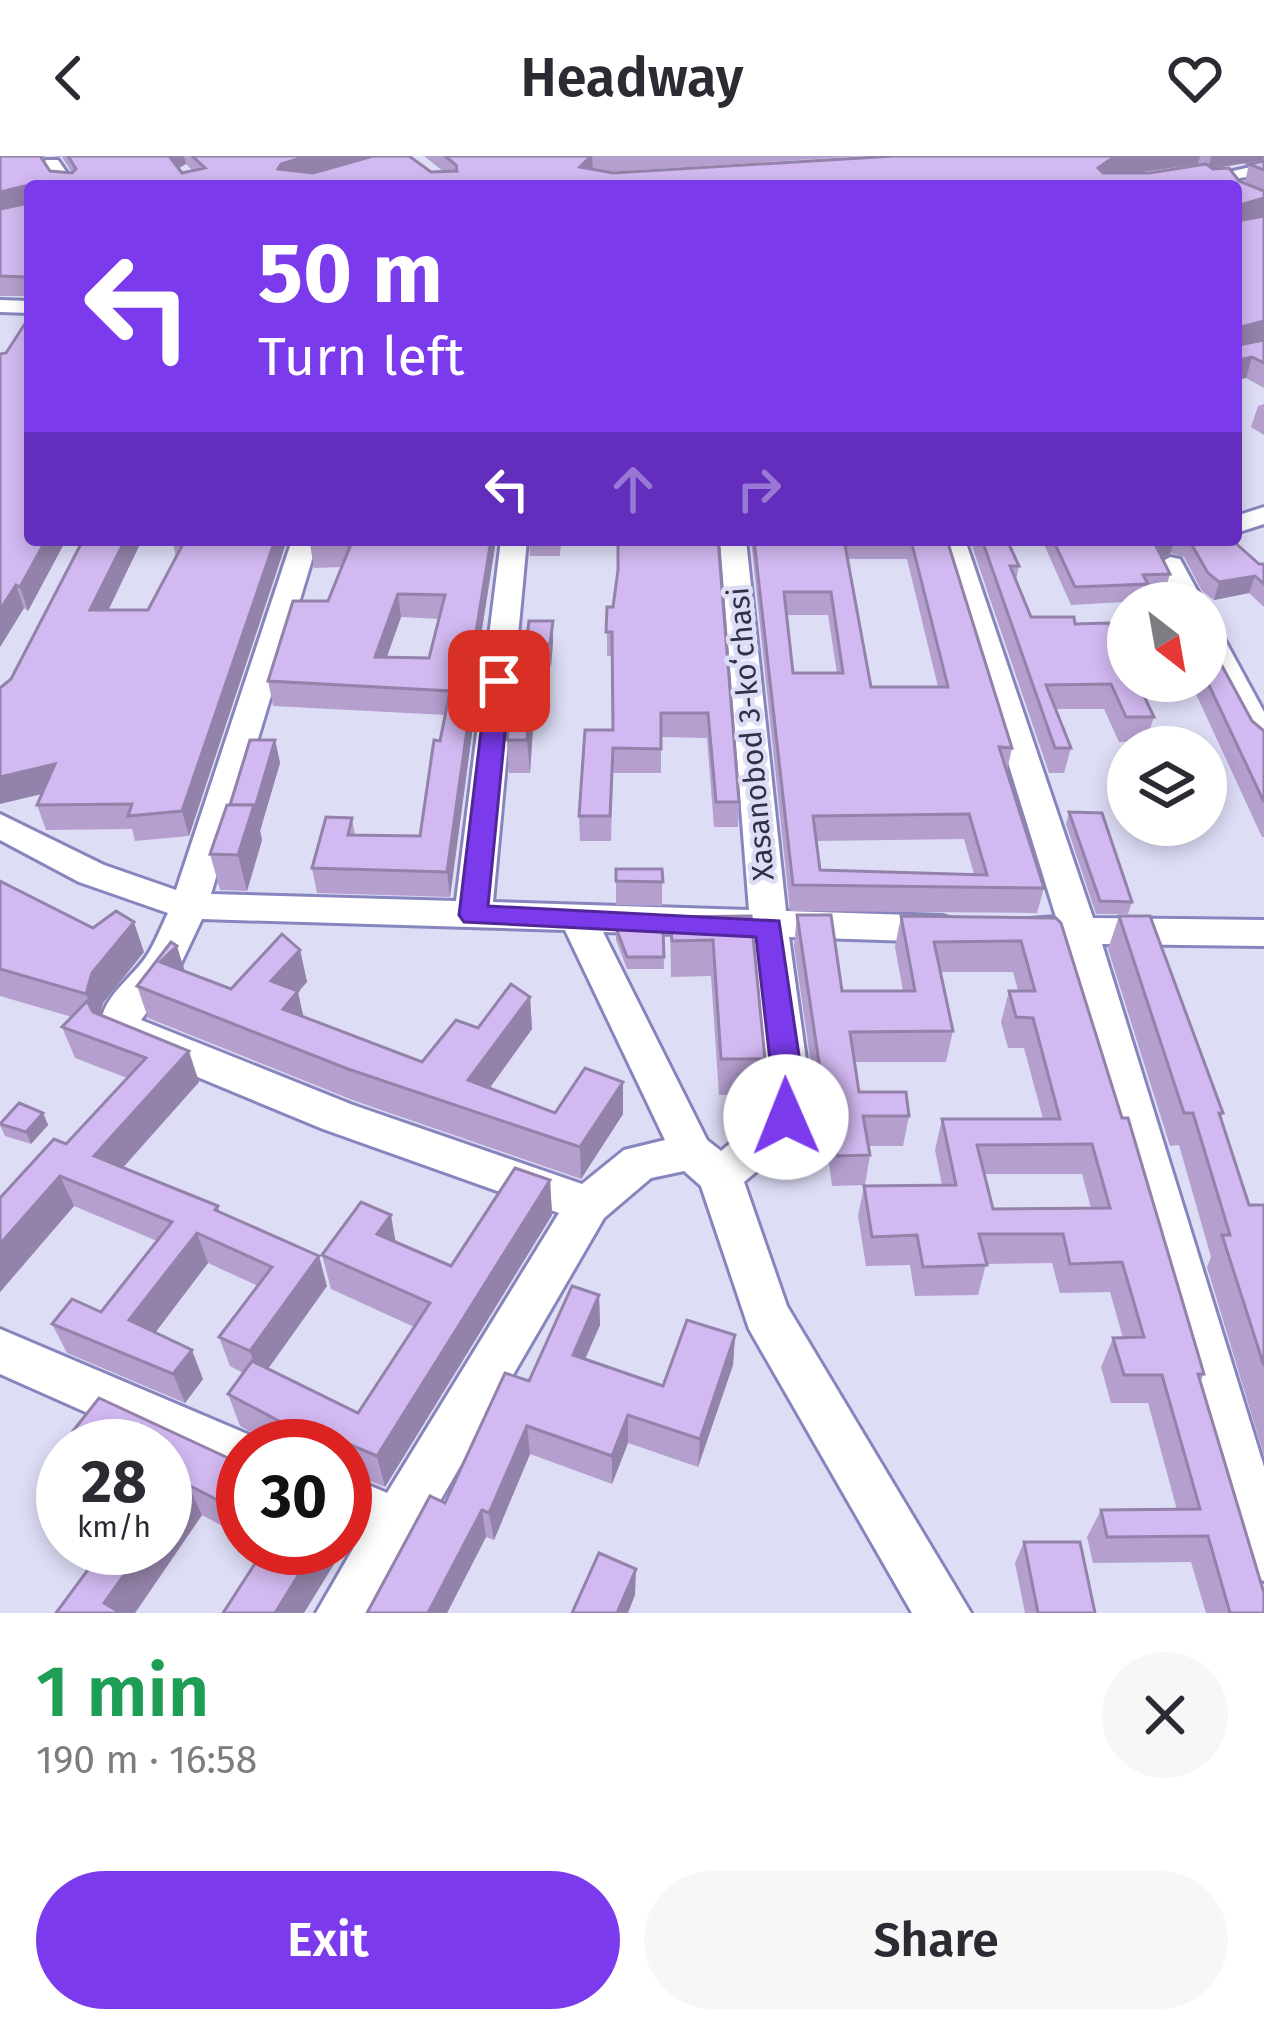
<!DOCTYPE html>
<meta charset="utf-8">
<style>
:root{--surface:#fff;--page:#f7f7f7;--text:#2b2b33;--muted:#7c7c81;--accent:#7c3aed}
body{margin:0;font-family:"Fira Sans",sans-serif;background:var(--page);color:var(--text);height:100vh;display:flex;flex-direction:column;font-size:45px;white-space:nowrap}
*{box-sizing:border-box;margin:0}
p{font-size:39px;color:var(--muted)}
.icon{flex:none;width:66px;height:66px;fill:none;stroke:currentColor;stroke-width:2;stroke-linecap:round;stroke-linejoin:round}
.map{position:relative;height:1457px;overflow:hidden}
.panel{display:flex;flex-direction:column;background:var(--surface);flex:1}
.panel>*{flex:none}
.top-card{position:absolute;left:24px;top:24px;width:1218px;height:366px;border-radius:12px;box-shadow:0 6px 18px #0003;background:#7c3aed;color:#fff;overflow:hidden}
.needle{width:78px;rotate:149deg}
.tools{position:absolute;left:1107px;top:426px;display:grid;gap:24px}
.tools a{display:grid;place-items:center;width:120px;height:120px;border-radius:50%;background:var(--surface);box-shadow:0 6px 18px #0003;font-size:60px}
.speed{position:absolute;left:36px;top:1263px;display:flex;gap:24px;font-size:60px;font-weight:700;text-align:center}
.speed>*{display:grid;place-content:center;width:156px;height:156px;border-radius:50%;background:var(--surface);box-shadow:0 6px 18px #0003;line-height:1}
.speed small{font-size:30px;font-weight:400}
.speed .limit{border:18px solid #d22;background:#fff;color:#111}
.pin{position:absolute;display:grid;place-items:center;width:102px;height:102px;color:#fff;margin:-51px;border-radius:24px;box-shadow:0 6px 18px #0006}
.me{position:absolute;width:132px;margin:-66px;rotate:359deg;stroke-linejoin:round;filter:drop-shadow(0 0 9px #0008)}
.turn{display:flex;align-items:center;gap:42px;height:252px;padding:0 36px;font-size:54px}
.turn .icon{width:156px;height:156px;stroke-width:2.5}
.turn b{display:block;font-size:84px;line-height:102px}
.lanes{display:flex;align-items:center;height:114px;padding:0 36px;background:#0003;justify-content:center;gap:60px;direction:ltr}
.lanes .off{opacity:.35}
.round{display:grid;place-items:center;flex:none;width:126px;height:126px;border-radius:63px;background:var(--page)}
.overview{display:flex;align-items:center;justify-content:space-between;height:204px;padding:0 36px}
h1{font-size:72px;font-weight:600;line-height:90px;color:#1e9e55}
.primary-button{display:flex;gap:24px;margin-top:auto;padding:24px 36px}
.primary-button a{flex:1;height:138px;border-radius:72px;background:var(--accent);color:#fff;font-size:48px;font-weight:600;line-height:138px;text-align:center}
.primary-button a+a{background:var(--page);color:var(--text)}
header{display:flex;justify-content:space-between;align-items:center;height:156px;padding:0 36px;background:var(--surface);font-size:54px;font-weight:600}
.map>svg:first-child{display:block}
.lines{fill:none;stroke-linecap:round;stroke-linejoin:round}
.minor-casing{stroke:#8785bd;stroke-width:6}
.minor{fill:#fff;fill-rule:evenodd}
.wall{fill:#b59fcf;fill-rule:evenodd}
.shaded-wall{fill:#9382a9}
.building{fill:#d2b9f1;stroke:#9382a9;stroke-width:3;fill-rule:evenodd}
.route{fill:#7c3aed;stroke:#51269a;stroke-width:3}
.labels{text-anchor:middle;stroke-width:9;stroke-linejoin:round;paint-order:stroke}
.street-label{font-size:30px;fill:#303047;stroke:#dddef6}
</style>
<header><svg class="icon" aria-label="back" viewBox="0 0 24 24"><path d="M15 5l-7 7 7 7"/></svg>Headway<svg class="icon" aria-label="heart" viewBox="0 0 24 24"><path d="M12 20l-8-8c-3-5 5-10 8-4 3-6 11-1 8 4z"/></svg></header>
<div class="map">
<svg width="1264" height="1457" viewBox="0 0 1264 1457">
<rect width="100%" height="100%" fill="#dddef6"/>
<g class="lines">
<g class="minor-casing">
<g id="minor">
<polygon points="46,4 58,4 76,30 58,30 43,8"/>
<polygon points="1264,8 1264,18 1211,27 1202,22"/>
<polygon points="0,144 30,145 30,157 0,156"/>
<polygon points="1264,351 1264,368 1236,377 1236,360"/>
<path d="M292,384h26l-107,354 245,7 45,-361h26l-34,362 256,8 -29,-370h26l40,371 157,5 13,4 6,9 -6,9 -13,4 -154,-5 22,159 -23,49 -44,37 43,124 184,307h-59l-163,-284 -48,-143 -17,-15 -33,7 -47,40 -229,395h-59l45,-78 -16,-7v-53l42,18 172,-280 -236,-84 -217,-90c-18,-32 24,-58 40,-82 9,-13 15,-30 22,-44l-89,-31 -79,-42v-26l104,51 72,25zM202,763l363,11 100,210 -41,10 -42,34 -229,-79 -212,-85 36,-48zM603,776l148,4 18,160 -11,24 -37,31 -14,-11z"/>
<polygon points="939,384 965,384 1093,762 1264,764 1264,790 1102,788 1264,1311 1264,1425 1245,1417 1237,1398 1064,788 1004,783 998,774 1004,765 1056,761"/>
<polygon points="1170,401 1180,403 1204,447 1176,447 1156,409"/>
<polygon points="1206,468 1221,477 1264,556 1264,595 1248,585 1206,505"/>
<polygon points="0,1173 261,1284 264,1290 243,1290 243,1326 0,1218"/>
</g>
</g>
<use href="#minor" class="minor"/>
</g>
<g class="wall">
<path d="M0,0h46l-4,4 8,11 22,2 -10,-16 -12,-1h318l-44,13 49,-13h36l22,16h13l-20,-16h440l-257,16 6,1 281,-17h370v4l-52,9 17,-1 10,13 25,10v24l-9,3 9,-2v123l-10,3 10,-2v48l-18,-10 -10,2v-194h-1206v110h-30zM186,8l7,7 -11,2 -3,-5zM1198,8l3,1 -52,8h-15z"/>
<polygon points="1264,5 1264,34 1245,26 1249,8"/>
<polygon points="6,197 30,384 66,384 28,455 24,452 0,491 0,198"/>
<polygon points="1264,248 1264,279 1251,271 1258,250"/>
<polygon points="83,384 138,384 139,390 108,454 148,454 176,401 173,388 287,384 189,680 135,685 132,673 46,674 37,649 41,638 11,523"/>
<path d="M496,384l-23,147 2,24 -25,186 -133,-4 -5,-25 40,-50 3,17 65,1 26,-121 -173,-9 -5,-25 60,-80 14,-34 -28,1 -4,-24zM401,461l38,2 -10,39 -42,-1z"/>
<polygon points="529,384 561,384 560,400 530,400"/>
<polygon points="718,384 739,646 738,671 714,671 707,582 661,581 661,617 613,617 611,685 580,685 579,660 613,574 612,500 607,500 607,451 613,451 618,415"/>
<path d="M751,384h196l65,208 -5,23 37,117 -7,25 -247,-2zM848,403h59l31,128h-67zM786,459h42l9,58h-44zM964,683l10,35 -154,-4 -3,-29z"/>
<polygon points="970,384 1007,384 1019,410 1016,424 1031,461 1075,468 1154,561 1146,585 1119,586 1104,553 1055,553 1071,592 1064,617 1049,617"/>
<polygon points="1042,384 1232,384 1259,408 1264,408 1264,451 1249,437 1214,444 1202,435 1184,401 1171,397 1162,402 1170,418 1165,436 1146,436 1143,445 1071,449"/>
<polygon points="553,465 553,486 551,510 528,510 526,488"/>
<polygon points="1209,486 1252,565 1264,575 1264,681 1262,681 1190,525 1206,525"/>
<polygon points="534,555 530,617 509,617 507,584"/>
<polygon points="275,584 280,607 260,675 262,684 247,735 220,734 210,698 230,649"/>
<polygon points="1069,656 1132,746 1128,758 1096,758 1066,668"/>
<polygon points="616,713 662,713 662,750 616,749"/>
<polygon points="0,725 144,796 103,847 100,859 199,926 123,1012 218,1050 220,1056 327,1130 268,1213 358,1257 414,1171 331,1133 322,1099 396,1086 451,1110 550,1024 552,1059 385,1331 345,1315 345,1290 277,1290 240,1270 228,1238 243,1217 230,1210 219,1181 258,1130 208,1107 155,1177 203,1223 185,1247 67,1197 52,1168 101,1156 157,1085 74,1050 0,1136 66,988 127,922 75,902 62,871 72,861 0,840"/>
<path d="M797,759l45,76h61l-8,-44 6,-31 155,2 148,456 -4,8 64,231h-58l-15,-51 -98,1 -6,-26 14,-27h76l-29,-107h-37l-10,-36 12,-29h10l-13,-46 -50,1 -8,-30 -66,1 -8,31 -63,1 -5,-31 -44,1 -8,-50 6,-30 78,-1 -7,-35 7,-31h101l-19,-71h-16l-7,-26 8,-31h9l-5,-19h-73l13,59 -7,31h-92l5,30 50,24 -6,30h-34l1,9 -5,30 -33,1 -5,-39h-4l-29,-201zM984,1018h98l9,34 -98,1z"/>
<polygon points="751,760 765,903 761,938 719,939 711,820 671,821 670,761"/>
<polygon points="1119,760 1223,957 1221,963 1249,1049 1264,1049 1264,1300 1207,1111 1211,1101 1179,989 1170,990 1108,793"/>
<polygon points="616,772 663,773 664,813 627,813 616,784"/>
<polygon points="300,794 307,826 298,836 303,860 422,906 530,841 532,873 490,932 555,957 623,926 623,958 581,1023 355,945 148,862 137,830 185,815 231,833"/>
<polygon points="43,957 48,969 31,988 5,980 0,969 0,967"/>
<polygon points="599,1139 600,1169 585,1203 663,1230 735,1179 733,1209 698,1311 628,1287 612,1328 530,1298 494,1384 486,1381 447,1457 367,1457 529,1225"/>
<polygon points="99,1242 243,1309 243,1381 202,1359 135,1457 56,1457 104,1392 165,1392 165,1290 81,1290 73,1275"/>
<polygon points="1024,1386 1095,1457 1025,1457 1015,1407"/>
</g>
<g class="shaded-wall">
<polygon points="168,0 184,0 186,8 172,16"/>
<polygon points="308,0 368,0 284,26 278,13 281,8"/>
<polygon points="592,0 593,16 580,11"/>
<polygon points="1133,0 1200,0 1198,8 1107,21 1098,12 1111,3"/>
<polygon points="1211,0 1264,0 1263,4 1208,13"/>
<polygon points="25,30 29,48 0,55 0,36"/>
<polygon points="1264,42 1264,59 1236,67 1236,50"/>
<polygon points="1264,165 1264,183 1236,191 1237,172"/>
<polygon points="1252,201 1246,222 1236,224 1239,204"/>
<polygon points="46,384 66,384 28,455 20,431"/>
<polygon points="125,384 138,384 139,390 97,478 90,454"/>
<polygon points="275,384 287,384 189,680 182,655"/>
<polygon points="491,384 496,384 469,555 467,531"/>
<polygon points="1168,384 1174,384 1171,397 1152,408 1156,390"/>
<polygon points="1255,420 1249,437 1214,444 1219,426"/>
<polygon points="16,429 24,452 0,491 0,454"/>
<polygon points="398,438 401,461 378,525 375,501"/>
<polygon points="553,465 553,486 551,510 550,488"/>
<polygon points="532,523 534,555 530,617 527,584"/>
<polygon points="473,531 475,555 450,741 447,716"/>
<polygon points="275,584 280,607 260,675 262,684 247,735 238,699"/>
<polygon points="55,608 63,633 0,648 0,621"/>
<polygon points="134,766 144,796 103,847 98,868 86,838 92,817"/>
<polygon points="177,790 187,822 160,806"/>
<polygon points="300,794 307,826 298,836 305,868 290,885 271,825"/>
<polygon points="530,841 532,873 472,956 468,924"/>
<polygon points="189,895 199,926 106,1030 94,1000"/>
<polygon points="623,926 623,958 581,1023 580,991"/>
<polygon points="43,957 48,969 31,988 26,976"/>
<polygon points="60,1020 74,1050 0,1136 0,1088"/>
<polygon points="550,1024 552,1059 385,1331 377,1300"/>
<polygon points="391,1059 397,1094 377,1078"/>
<polygon points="197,1077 208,1107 142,1194 129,1164"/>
<polygon points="319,1100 327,1130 260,1224 250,1195"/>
<polygon points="599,1139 600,1169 574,1228 573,1199"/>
<polygon points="735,1179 733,1209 698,1311 700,1283"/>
<polygon points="192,1194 203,1223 185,1247 173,1218"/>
<polygon points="628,1259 628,1287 612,1328 612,1300"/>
<polygon points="527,1270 530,1298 494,1384 489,1357"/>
<polygon points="188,1329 202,1359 135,1457 110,1457 104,1447 143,1392 165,1392 165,1362"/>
<polygon points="482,1354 486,1381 447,1457 428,1457"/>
<polygon points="315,1392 344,1392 304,1457 275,1457"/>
<polygon points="636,1413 635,1439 628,1457 617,1457"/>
</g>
<g class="building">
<polygon points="0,0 40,0 50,15 72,17 76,13 68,0 169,0 182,17 205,12 192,0 308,0 281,8 278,13 313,17 373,0 409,0 431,16 457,15 456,9 445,0 591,0 580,11 613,17 894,0 1133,0 1111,3 1098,12 1103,17 1149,17 1206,8 1213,13 1229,12 1239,25 1264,35 1264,42 1236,50 1238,65 1264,60 1264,165 1237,172 1239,189 1264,184 1264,207 1252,201 1239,204 1236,202 1236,30 30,30 30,129 25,121 0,120 0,53 29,47 30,34 25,30 0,36"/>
<polygon points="1264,5 1264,14 1249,8"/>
<polygon points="30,160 30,384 46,384 20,431 16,429 0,454 0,198 6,197"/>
<polygon points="83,384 125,384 90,454 148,454 183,388 173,388 176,384 275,384 182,655 128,660 132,648 37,649 55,608 0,621 0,532 11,523"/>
<path d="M312,384h179l-24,147h6l-26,185 -135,-4 14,-51 26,1 -4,17 72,1 14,-96 6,1 10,-50 -182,-10 25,-80h35l23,-57h-41zM398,438l47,1 -16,63 -54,-1z"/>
<polygon points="618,384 718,384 739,646 716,646 708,557 661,557 661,593 613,592 610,660 579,660 585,574 613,574 612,476 606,476 607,451 613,451 618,414"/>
<path d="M754,384h90l27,147h77l-37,-147h36l65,208 -13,-1 45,141 -251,-3zM784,436h47l12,81h-50zM969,658l18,61 -167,-5 -7,-54z"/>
<polygon points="982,384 1007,384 1019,410 1010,410 1031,461 1074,461 1075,468 1109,467 1128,507 1128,525 1137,525 1154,561 1126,561 1111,528 1046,529 1071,592 1055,592"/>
<polygon points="1053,384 1168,384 1156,390 1170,418 1143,419 1148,428 1075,431"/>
<polygon points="1189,384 1232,384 1259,408 1264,408 1264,428 1255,420 1219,426 1208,417"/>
<polygon points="529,465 553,465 550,488 526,488"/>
<polygon points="1206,473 1208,473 1209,486 1252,565 1264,575 1264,646 1206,523"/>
<polygon points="513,523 532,523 527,584 507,584"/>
<polygon points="250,584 275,584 255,652 254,649 230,649"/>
<polygon points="227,649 254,649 238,699 210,698"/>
<polygon points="1069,656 1102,657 1132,746 1100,745"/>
<polygon points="616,713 662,713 663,726 616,725"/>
<polygon points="0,725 93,772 116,755 134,766 92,817 86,838 0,813"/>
<path d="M797,759h34l11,76h73l-14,-75 155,2 5,5 61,195h6l76,256h-6l66,219v20h-34l-22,-77 -101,1 -6,-27 99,-1 -38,-134h-38l-11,-37 31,-1 -22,-75 -52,2 -7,-30h-84l8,31 -64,2 -6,-32 -45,2 -8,-51 92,-1 -14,-66h118l-27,-101 -17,-1 -7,-26h26l-14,-50 -87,1 19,89 -103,1 9,60h47l3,24h-46l7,39 -33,1 -6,-40h-4zM1092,988l18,64 -117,1 -16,-64z"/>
<polygon points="751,760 765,903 721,903 713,784 672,785 670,761"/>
<polygon points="1119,760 1150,760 1223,957 1219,957 1249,1049 1264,1049 1264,1210 1222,1079 1230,1079 1193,957 1184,957"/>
<polygon points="616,772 663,773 664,801 627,801"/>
<polygon points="282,778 300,794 271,825 298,835 283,853 422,906 456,864 478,872 511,828 530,841 468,924 555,957 585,912 623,926 580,991 348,913 137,830 171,786 177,790 160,806 231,833"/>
<polygon points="87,845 93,856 189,895 94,1000 218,1050 215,1054 319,1100 250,1195 219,1181 272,1111 197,1077 129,1164 192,1194 173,1218 52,1168 72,1143 101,1156 172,1066 60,1020 0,1088 0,1042 54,983 66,988 146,902 62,871"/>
<polygon points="19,947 43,957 26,976 0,968"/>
<polygon points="515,1012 550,1024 377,1300 337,1283 332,1284 331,1290 326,1290 228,1238 252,1205 358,1257 430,1147 322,1099 361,1046 391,1059 377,1078 451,1110"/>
<polygon points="572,1130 599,1139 573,1199 663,1230 687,1164 735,1179 700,1283 628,1259 612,1300 527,1270 489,1357 482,1354 428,1457 367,1457 430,1340 445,1347 505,1217 529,1225"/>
<polygon points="99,1242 243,1309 243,1357 188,1329 165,1362 165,1290 101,1290 73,1275"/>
<polygon points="1024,1386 1080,1386 1095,1457 1038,1457"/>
<polygon points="104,1392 143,1392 104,1447 121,1457 56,1457"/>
<polygon points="265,1392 315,1392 275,1457 223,1457"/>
<polygon points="599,1397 636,1413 617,1457 572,1457"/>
</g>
<polygon class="route" points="499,518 510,525 488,750 779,765 805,940 798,970 786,974 775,970 770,961 774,940 756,781 464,766 459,759 487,525"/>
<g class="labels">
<g class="street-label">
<text transform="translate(751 578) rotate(-95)" y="10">Xasanobod 3-koʻchasi</text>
</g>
</g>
</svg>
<div class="tools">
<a><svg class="needle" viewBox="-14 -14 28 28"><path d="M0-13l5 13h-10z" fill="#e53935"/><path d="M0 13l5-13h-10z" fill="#7c7c81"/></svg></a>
<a><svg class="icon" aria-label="layers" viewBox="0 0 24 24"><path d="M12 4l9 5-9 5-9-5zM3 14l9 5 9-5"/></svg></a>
</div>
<div class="speed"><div>28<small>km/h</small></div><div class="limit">30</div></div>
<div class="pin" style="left:499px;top:525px;background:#d93025"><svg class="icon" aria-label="arrive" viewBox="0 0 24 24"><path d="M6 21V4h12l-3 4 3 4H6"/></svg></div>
<svg class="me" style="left:786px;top:961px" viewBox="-20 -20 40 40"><circle r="19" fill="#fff"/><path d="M0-13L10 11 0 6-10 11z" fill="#7c3aed"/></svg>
<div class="top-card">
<div class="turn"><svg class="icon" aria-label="left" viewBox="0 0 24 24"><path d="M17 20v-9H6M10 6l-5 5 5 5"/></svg><div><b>50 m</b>Turn left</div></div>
<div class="lanes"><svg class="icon" aria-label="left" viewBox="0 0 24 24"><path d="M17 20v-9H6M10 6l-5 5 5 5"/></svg><svg class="icon off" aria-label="ahead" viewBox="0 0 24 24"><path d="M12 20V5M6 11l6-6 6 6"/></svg><svg class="icon off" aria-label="right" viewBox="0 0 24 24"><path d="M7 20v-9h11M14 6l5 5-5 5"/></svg></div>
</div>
</div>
<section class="panel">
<div class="overview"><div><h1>1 min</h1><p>190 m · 16:58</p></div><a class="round"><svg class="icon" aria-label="close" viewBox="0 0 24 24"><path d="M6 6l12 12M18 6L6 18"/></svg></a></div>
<div class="primary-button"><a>Exit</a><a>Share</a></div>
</section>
